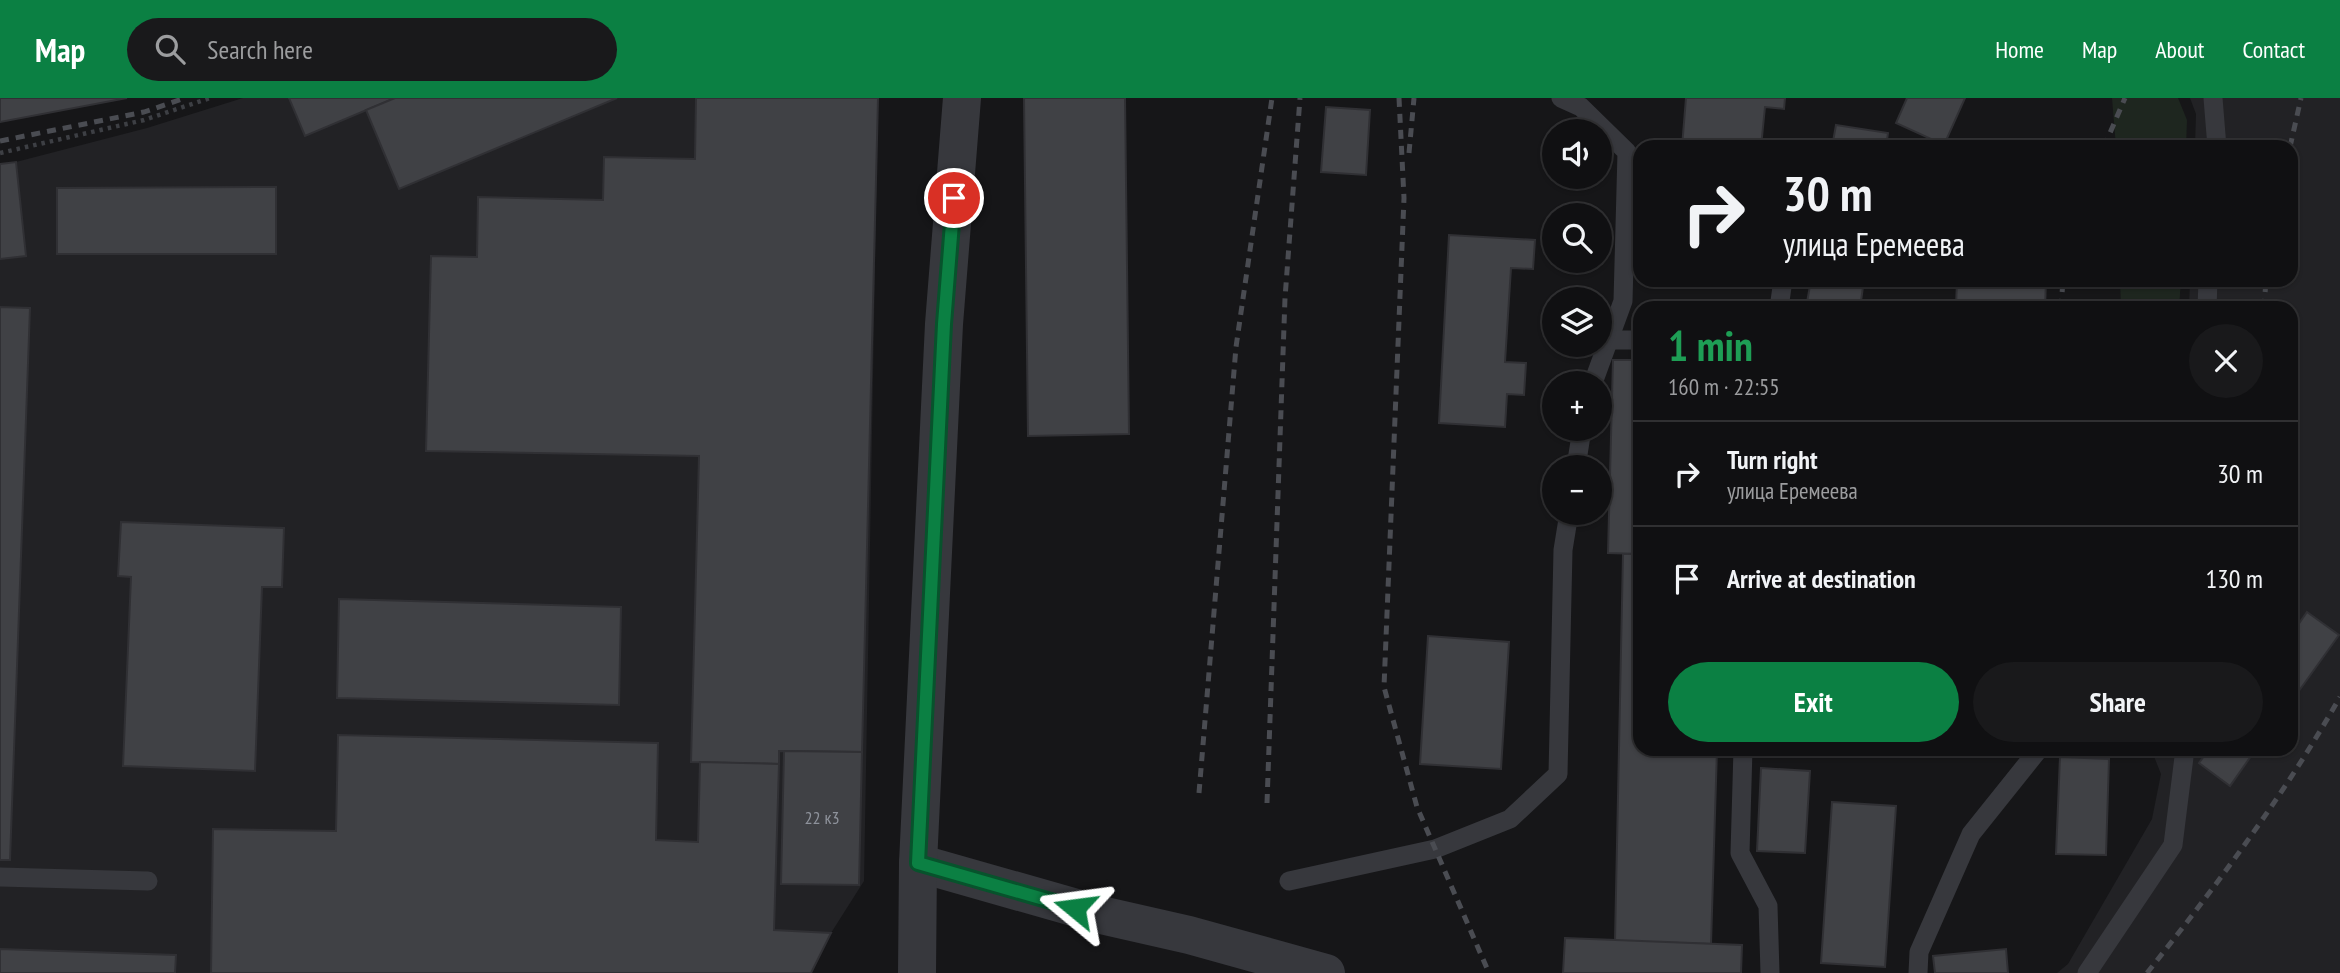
<!DOCTYPE html>
<meta charset="utf-8">
<style>
:root{--surface:#101012;--page:#19191b;--text:#f1f3f6;--muted:#9c9d9f;--line:#303032;--accent:#0b8043}
body{margin:0;font-family:"PT Sans Narrow",sans-serif;background:var(--page);color:var(--text);height:100vh;display:flex;flex-direction:column;font-size:26px;white-space:nowrap}
*{box-sizing:border-box;margin:0}
p{font-size:23px;color:var(--muted)}
.icon{flex:none;width:38px;height:38px;fill:none;stroke:currentColor;stroke-width:2;stroke-linecap:round;stroke-linejoin:round}
.map{position:relative;flex:1;overflow:hidden}
.details{position:absolute;left:1633px;top:203px;width:665px;height:455px;display:flex;flex-direction:column;background:var(--surface);border-radius:21px;box-shadow:0 2px 5px #0004,0 0 0 2px var(--line)}
.details>*{flex:none}
.banner{position:absolute;left:1633px;top:42px;width:665px;height:147px;border-radius:21px;box-shadow:0 2px 5px #0004,0 0 0 2px var(--line);background:#101012;color:var(--text);overflow:hidden}
.tools{position:absolute;left:1542px;top:21px;display:grid;gap:14px}
.tools a{display:grid;place-items:center;width:70px;height:70px;border-radius:50%;background:var(--surface);box-shadow:0 2px 5px #0004,0 0 0 2px var(--line);font-size:35px}
.pin{position:absolute;display:grid;place-items:center;width:60px;height:60px;color:#fff;margin:-30px;border:4px solid #fff;border-radius:50%;box-shadow:0 2px 7px #0007}
.me{position:absolute;width:77px;margin:-38px;rotate:286deg;stroke-linejoin:round;filter:drop-shadow(0 0 5px #0008)}
.turn{display:flex;align-items:center;gap:24px;height:147px;padding:0 35px;font-size:32px}
.turn .icon{width:91px;height:91px;stroke-width:2.5}
.turn b{display:block;font-size:49px;line-height:60px}
.round{display:grid;place-items:center;flex:none;width:74px;height:74px;border-radius:37px;background:var(--page)}
.summary{display:flex;align-items:center;justify-content:space-between;height:119px;padding:0 35px}
h1{font-size:42px;font-weight:800;line-height:52px;color:#1e9e55}
.cta{display:flex;gap:14px;margin-top:auto;padding:14px 35px}
.cta a{flex:1;height:80px;border-radius:42px;background:var(--accent);color:#fff;font-size:28px;font-weight:800;line-height:80px;text-align:center}
.cta a+a{background:var(--page);color:var(--text)}
ul{padding:0;list-style:none}
li{display:flex;align-items:center;gap:21px;height:105px;padding:0 35px;border-top:2px solid var(--line)}
li div{flex:1}
li b{display:block;font-size:26px}
li em{font-style:normal}
header{display:flex;align-items:center;gap:42px;box-sizing:border-box;height:98px;padding:0 35px;background:var(--accent);color:#fff}
header strong{font-size:33px}
nav{display:flex;gap:38px;margin-inline-start:auto;font-size:24px}
.search{width:490px;height:63px;background:var(--page);display:flex;align-items:center;gap:18px;box-sizing:border-box;padding:0 24px;border-radius:38px;color:var(--muted);font-size:26px}
.map>svg:first-child{display:block}
.built{fill:#222225}
.green{fill:#1e261f}
.building{fill:#404145;stroke:#303034;stroke-width:2}
.lines{fill:none;stroke-linecap:round;stroke-linejoin:round}
.path{stroke:#3d3f44;stroke-width:4.5;stroke-dasharray:3.5 5;stroke-linecap:butt}
.service{stroke:#37383d;stroke-width:19}
.minor{stroke:#37383d;stroke-width:38}
.rail{stroke:#4a4c52;stroke-width:5;stroke-dasharray:9 7;stroke-linecap:butt}
.route-casing{stroke:#07532c;stroke-width:18}
.route{stroke:#0b8043;stroke-width:12}
.labels{text-anchor:middle;stroke-width:5;stroke-linejoin:round;paint-order:stroke}
.number-label{font-size:18px;fill:#8e929b}
</style>
<header>
<strong>Map</strong>
<div class="search"><svg class="icon" aria-label="search" viewBox="0 0 24 24"><circle cx="10" cy="10" r="6"/><path d="M15 15l6 6"/></svg>Search here</div>
<nav><a>Home</a><a>Map</a><a>About</a><a>Contact</a></nav>
</header>
<div class="map">
<svg width="2340" height="875" viewBox="0 0 2340 875">
<rect width="100%" height="100%" fill="#161618"/>
<g class="built">
<polygon points="243,0 878,0 864,783 831,835 811,875 0,875 0,66 16,64 147,30"/>
<polygon points="2190,0 2340,0 2340,875 2057,875 2068,866 2152,721 2161,676 2151,651 2291,651 2291,210 2189,210 2190,182 2291,182 2291,49 2195,49 2196,16"/>
</g>
<g class="green">
<polygon points="2112,0 2178,0 2187,22 2186,49 2116,49"/>
<polygon points="2120,182 2181,182 2179,210 2121,210"/>
</g>
<g class="building">
<polygon points="0,0 127,0 0,24"/>
<polygon points="289,0 395,0 305,38"/>
<polygon points="395,0 617,0 399,91 366,12"/>
<polygon points="696,0 878,0 862,654 779,653 779,666 691,664 699,358 426,353 431,158 477,159 478,99 603,102 604,59 695,61"/>
<polygon points="1024,0 1125,0 1129,336 1028,338"/>
<polygon points="1686,0 1785,0 1784,11 1765,9 1761,49 1682,49"/>
<polygon points="1907,0 1965,0 1944,47 1896,25"/>
<polygon points="1326,9 1370,12 1366,77 1321,74"/>
<polygon points="1836,27 1888,35 1886,49 1832,49"/>
<polygon points="16,64 26,158 0,161 0,66"/>
<polygon points="276,89 276,156 57,156 57,90"/>
<polygon points="1449,137 1535,142 1533,171 1511,170 1505,264 1526,265 1524,297 1507,296 1505,329 1439,325"/>
<polygon points="1811,182 1864,182 1860,210 1806,210"/>
<polygon points="1957,182 2046,182 2045,210 1956,210"/>
<polygon points="0,209 30,210 10,762 0,762"/>
<polygon points="1613,262 1640,262 1640,456 1608,455"/>
<polygon points="121,424 284,430 282,489 262,489 255,673 123,668 131,479 118,478"/>
<polygon points="1623,456 1640,456 1640,651 1717,651 1711,846 1615,843"/>
<polygon points="339,501 621,509 619,607 337,600"/>
<polygon points="2307,514 2339,537 2291,604 2291,537"/>
<polygon points="1428,538 1509,544 1501,671 1420,666"/>
<polygon points="338,637 658,645 656,742 698,744 700,664 779,666 774,832 831,835 811,875 211,875 213,731 336,733"/>
<polygon points="2209,651 2256,651 2230,688 2199,665"/>
<polygon points="784,653 862,654 859,787 781,786"/>
<polygon points="2060,659 2109,661 2106,757 2056,756"/>
<polygon points="1761,670 1810,673 1805,755 1757,753"/>
<polygon points="1832,704 1896,708 1885,869 1821,865"/>
<polygon points="1565,840 1742,847 1741,875 1563,875"/>
<polygon points="0,851 176,857 175,875 0,875"/>
<polygon points="2006,851 2008,875 1935,875 1933,858"/>
</g>
<g class="lines">
<polyline class="path" points="0,55 144,22 210,0"/>
<g class="service">
<polyline points="1561,0 1581,9 1627,54 1623,203 1593,285"/>
<polyline points="2213,0 2217,49"/>
<polyline points="1779,210 1783,182"/>
<polyline points="2207,210 2208,182"/>
<polyline points="1609,242 1640,242"/>
<polyline points="1576,369 1582,331"/>
<polyline points="1743,651 1740,755 1768,808 1770,875"/>
<polyline points="0,779 148,783"/>
<polyline points="1289,783 1435,751 1510,721 1558,676 1563,452 1569,415"/>
<polyline points="1918,875 1919,854 1971,736 2039,651"/>
<polyline points="2087,875 2173,747 2185,651"/>
</g>
<g class="minor">
<polyline points="918,765 1101,817 1189,837 1326,875"/>
<polyline points="917,875 918,765 944,226 962,0"/>
</g>
<g class="rail">
<polyline points="1399,0 1404,100 1384,589 1417,709 1489,875"/>
<polyline points="0,43 144,14 185,0"/>
<polyline points="2104,49 2125,0"/>
<polyline points="2290,49 2301,0"/>
<polyline points="1409,55 1414,0"/>
<polyline points="2061,210 2063,182"/>
<polyline points="2264,210 2266,182"/>
<polyline points="1199,695 1236,249 1272,0"/>
<polyline points="1267,705 1285,200 1300,0"/>
<path d="M2147,875c70,-88 138,-179 193,-276"/>
</g>
</g>
<g class="lines">
<g class="route-casing">
<polyline id="route" points="954,100 944,226 918,765 1075,810"/>
</g>
<use href="#route" class="route"/>
</g>
<g class="labels">
<g class="number-label">
<text x="822" y="726">22 к3</text>
</g>
</g>
</svg>
<div class="tools">
<a><svg class="icon" aria-label="sound" viewBox="0 0 24 24"><path d="M4 9h4l5-4v14l-5-4H4zM17 9q2 3 0 6"/></svg></a>
<a><svg class="icon" aria-label="search" viewBox="0 0 24 24"><circle cx="10" cy="10" r="6"/><path d="M15 15l6 6"/></svg></a>
<a><svg class="icon" aria-label="layers" viewBox="0 0 24 24"><path d="M12 4l9 5-9 5-9-5zM3 14l9 5 9-5"/></svg></a>
<a>+</a>
<a>−</a>
</div>
<div class="pin" style="left:954px;top:100px;background:#d93025"><svg class="icon" aria-label="arrive" viewBox="0 0 24 24"><path d="M6 21V4h12l-3 4 3 4H6"/></svg></div>
<svg class="me" style="left:1075px;top:810px" viewBox="-20 -20 40 40"><path d="M0-17L14 15 0 8-14 15z" fill="#0b8043" stroke="#fff" stroke-width="4"/></svg>
<div class="banner">
<div class="turn"><svg class="icon" aria-label="right" viewBox="0 0 24 24"><path d="M7 20v-9h11M14 6l5 5-5 5"/></svg><div><b>30 m</b>улица Еремеева</div></div>
</div>
<section class="details">
<div class="summary"><div><h1>1 min</h1><p>160 m · 22:55</p></div><a class="round"><svg class="icon" aria-label="close" viewBox="0 0 24 24"><path d="M6 6l12 12M18 6L6 18"/></svg></a></div>
<ul>
<li><svg class="icon" aria-label="right" viewBox="0 0 24 24"><path d="M7 20v-9h11M14 6l5 5-5 5"/></svg><div><b>Turn right</b><p>улица Еремеева</p></div><em>30 m</em></li>
<li><svg class="icon" aria-label="arrive" viewBox="0 0 24 24"><path d="M6 21V4h12l-3 4 3 4H6"/></svg><div><b>Arrive at destination</b></div><em>130 m</em></li>
</ul>
<div class="cta"><a>Exit</a><a>Share</a></div>
</section>
</div>
